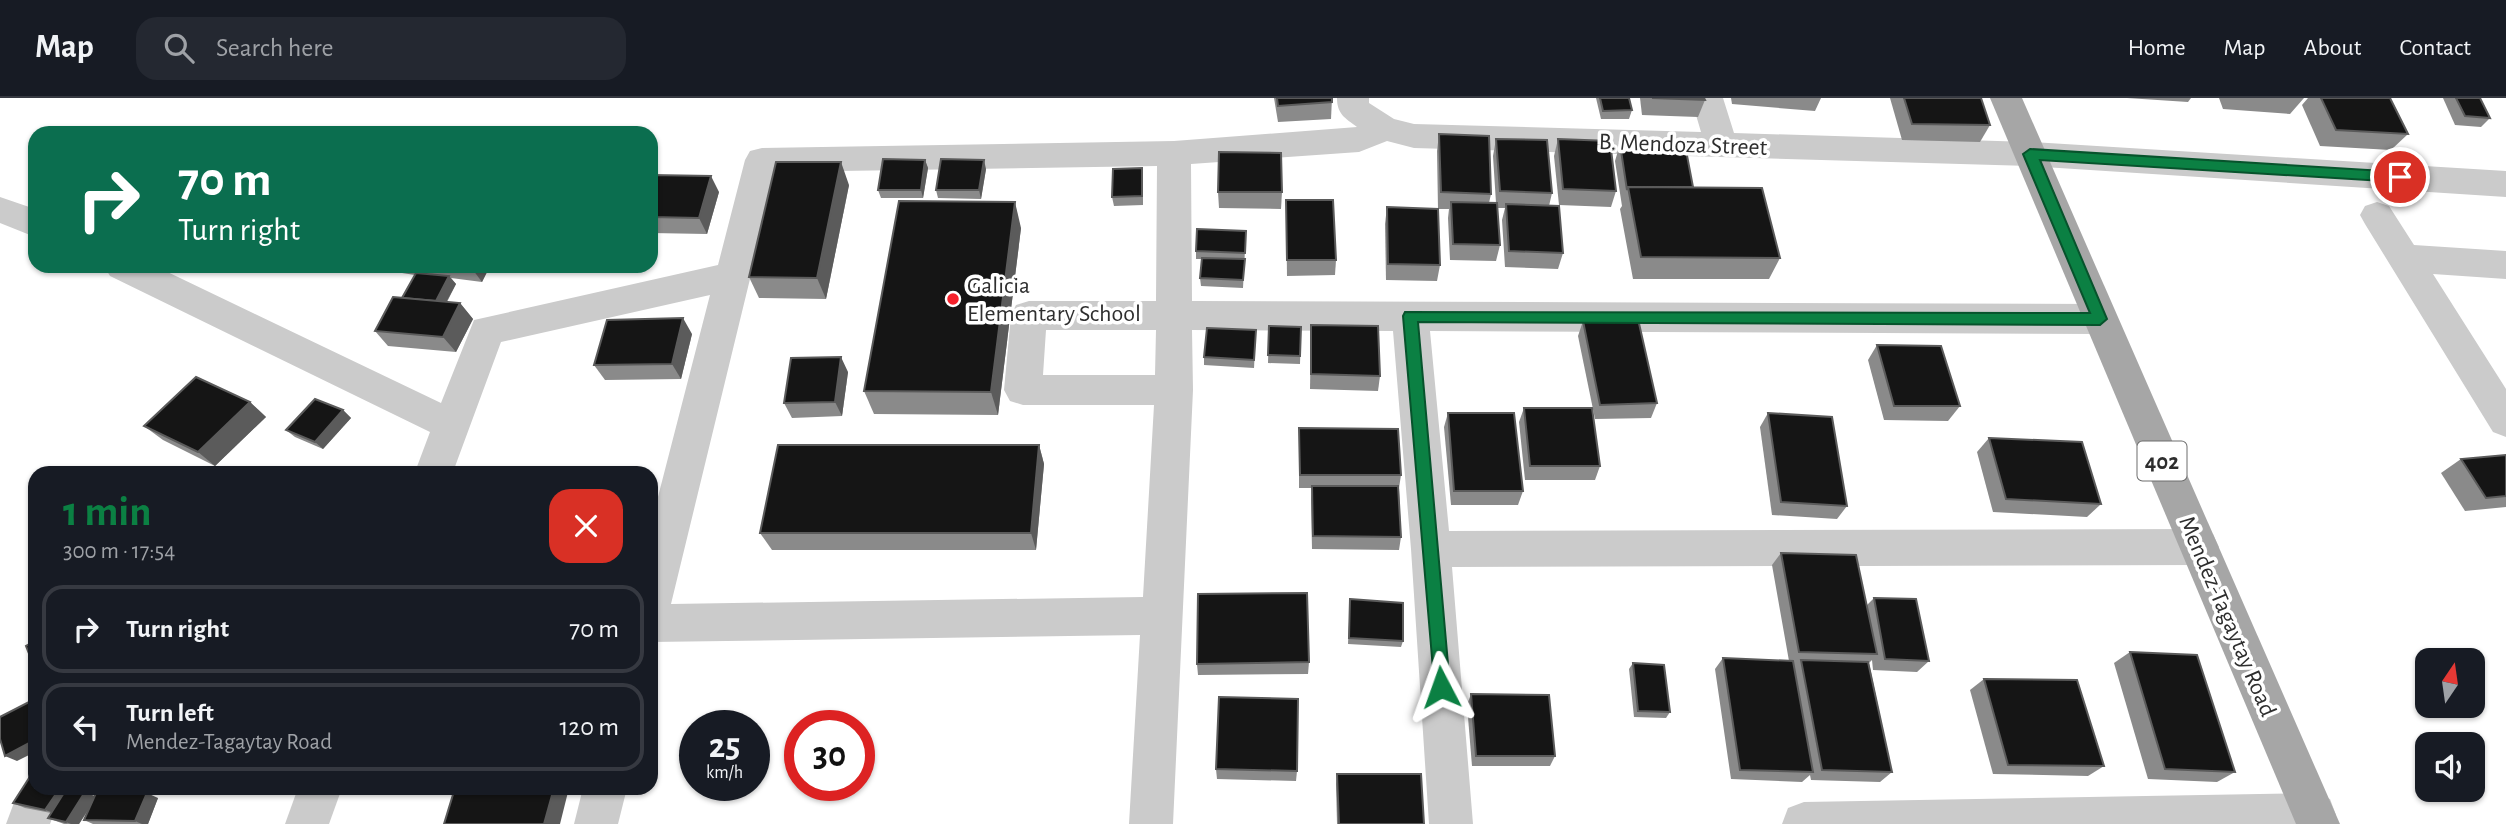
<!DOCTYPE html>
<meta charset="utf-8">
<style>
:root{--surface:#171b24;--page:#242831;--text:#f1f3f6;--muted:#9ea1a6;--line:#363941;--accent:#0b8043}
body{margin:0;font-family:"Alegreya Sans",sans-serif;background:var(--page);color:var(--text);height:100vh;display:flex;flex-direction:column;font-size:26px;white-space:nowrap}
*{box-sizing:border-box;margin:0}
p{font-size:23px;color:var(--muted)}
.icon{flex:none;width:38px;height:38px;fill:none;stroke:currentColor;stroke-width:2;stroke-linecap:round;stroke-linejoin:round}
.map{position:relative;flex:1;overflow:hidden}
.drawer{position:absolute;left:28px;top:368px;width:630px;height:329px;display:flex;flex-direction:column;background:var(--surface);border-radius:21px;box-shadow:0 2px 5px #0004}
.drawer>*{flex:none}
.top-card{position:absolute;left:28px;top:28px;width:630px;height:147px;border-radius:21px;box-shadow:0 2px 5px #0004;background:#0b6e4f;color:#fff;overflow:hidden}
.needle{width:46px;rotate:13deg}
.controls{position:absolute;left:2415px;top:550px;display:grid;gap:14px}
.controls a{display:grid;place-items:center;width:70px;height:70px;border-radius:14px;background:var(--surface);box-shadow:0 2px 5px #0004;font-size:35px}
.speed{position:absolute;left:679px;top:612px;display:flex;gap:14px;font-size:35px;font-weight:700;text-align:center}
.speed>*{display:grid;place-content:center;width:91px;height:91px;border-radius:50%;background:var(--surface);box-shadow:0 2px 5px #0004;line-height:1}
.speed small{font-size:18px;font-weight:400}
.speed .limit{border:10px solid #d22;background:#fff;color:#111}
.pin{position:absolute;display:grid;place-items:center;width:60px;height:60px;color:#fff;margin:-30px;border:4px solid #fff;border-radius:50%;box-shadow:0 2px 7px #0007}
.me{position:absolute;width:77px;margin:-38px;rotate:356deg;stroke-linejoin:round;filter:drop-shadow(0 0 5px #0008)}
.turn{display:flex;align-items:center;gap:24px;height:147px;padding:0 35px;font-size:32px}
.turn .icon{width:91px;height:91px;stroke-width:2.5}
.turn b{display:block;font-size:49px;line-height:60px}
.round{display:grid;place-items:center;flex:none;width:74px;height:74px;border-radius:21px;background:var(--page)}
.headline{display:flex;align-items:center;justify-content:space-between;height:119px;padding:0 35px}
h1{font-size:42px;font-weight:700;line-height:52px;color:var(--accent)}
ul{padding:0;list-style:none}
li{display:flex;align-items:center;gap:21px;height:88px;margin:0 14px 10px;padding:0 21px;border:4px solid var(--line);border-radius:21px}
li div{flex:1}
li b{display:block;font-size:26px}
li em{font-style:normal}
header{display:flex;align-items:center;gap:42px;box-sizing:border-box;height:98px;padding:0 35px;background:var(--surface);border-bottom:2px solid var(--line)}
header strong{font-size:33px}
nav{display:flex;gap:38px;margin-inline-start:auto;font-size:24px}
.search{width:490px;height:63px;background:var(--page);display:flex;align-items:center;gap:18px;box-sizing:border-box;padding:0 24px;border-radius:21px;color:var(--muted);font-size:26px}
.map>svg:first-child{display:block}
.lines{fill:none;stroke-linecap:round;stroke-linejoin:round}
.minor{fill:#cbcbcb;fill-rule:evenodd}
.major{fill:#a6a6a6;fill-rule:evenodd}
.wall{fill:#8a8a8a}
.shaded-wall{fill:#5b5b5b}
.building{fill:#151515;stroke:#5b5b5b;stroke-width:2}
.route{fill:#0b8043;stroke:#07532c;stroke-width:2}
.poi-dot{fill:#f5202b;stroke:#fff;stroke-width:2.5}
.labels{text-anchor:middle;stroke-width:7;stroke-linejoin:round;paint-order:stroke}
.shield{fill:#fff;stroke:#6d6d6d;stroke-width:2}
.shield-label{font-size:23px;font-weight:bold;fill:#2e2e2e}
.street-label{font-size:24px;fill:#2e2e2e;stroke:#fff}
.poi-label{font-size:24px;fill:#2e2e2e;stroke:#fff;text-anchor:start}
</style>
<header>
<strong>Map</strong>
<div class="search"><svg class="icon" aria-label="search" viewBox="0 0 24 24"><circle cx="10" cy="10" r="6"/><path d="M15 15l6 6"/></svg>Search here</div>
<nav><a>Home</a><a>Map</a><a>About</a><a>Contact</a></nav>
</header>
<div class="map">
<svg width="2506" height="726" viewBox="0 0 2506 726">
<rect width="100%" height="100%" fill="#fff"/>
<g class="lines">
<g class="minor">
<path d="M1337,0h32v5l25,16 20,5 287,8 -10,-34h32l11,35 296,9 476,29v26l-476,-31 -616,-18 -27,-7 -28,11 -168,12 1,137 908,3 13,5 5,10 -5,10 -13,5 -670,-3 19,200 750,-2 14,5 6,13 -6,13 -14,5 -747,2 21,257h-44l-18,-275 -18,-218 -201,-1 1,60 -20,434h-44l11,-189 -489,7v-118l59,-229 -209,47 -48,130h-38l15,-40 -320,-156 -6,-10h51l286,137 33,-83 244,-55 27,-105 5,-9 12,-3 412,-7 183,-14c-12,-9 -20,-13 -20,-29zM1157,68l-1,135h-127l-13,4 -5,10 -7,75 6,11 13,4h131l-11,192 -472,7 105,-432zM1046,232h110l-1,45h-112z"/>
<polygon points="0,99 35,111 35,139 0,125"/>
<polygon points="2377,104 2389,108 2414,147 2506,153 2506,181 2433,176 2506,291 2506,339 2493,334 2365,126 2360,117 2365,108"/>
<polygon points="298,690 342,690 329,726 285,726"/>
<polygon points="583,690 627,690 618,726 574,726"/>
<polygon points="2314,695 2330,701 2336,717 2332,726 1782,726 1788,710 1804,704"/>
<polygon points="31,696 47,702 53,718 50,726 6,726 15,702"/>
</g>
<polygon class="major" points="1990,0 2022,0 2340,726 2296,726"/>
</g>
<g class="wall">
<polygon points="1274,0 1332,0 1331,21 1278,24"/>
<polygon points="1596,0 1629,0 1632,12 1629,21 1601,21"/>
<polygon points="1640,0 1704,0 1705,2 1698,19 1642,17"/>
<polygon points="1731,0 1821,0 1815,13 1732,6"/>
<polygon points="1890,0 1981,0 1990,27 1980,44 1902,42"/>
<polygon points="2127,0 2191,0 2188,4"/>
<polygon points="2219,0 2304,0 2290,16 2223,11"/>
<polygon points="2308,0 2390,0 2408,36 2391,52 2320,48 2302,7"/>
<polygon points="2443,0 2480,0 2490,20 2481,29 2455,27"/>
<polygon points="1439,36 1491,96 1489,105 1496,105 1493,58 1496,41 1552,95 1549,108 1563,155 1558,171 1505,169 1502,122 1505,110 1497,110 1500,147 1496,163 1450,162 1448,120 1449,111 1438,111 1437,53"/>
<polygon points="1558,41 1616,93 1611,109 1559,107 1554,58"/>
<polygon points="1620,46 1693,89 1780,160 1769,181 1633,181 1620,111 1622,108 1615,63"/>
<polygon points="925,62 928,70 923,100 881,100 878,92"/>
<polygon points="986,71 981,101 938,100 936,92"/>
<polygon points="651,77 719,94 707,136 651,135"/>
<polygon points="1143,79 1143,107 1114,108 1112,99"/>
<polygon points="849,87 826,201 759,200 749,179"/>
<polygon points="1218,94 1282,94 1281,111 1219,110"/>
<polygon points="1286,102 1336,162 1335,177 1287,178"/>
<polygon points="1387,109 1440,167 1437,183 1386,182 1385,126"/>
<polygon points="1021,130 998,317 874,316 864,293"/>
<polygon points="1246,133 1243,190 1201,188 1200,180 1202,161 1196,161 1196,153"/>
<polygon points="396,168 490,168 482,184 451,180 456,186 447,204 460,205 473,221 456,254 388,248 375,233 402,200 415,177 402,175"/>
<polygon points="1583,223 1657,305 1651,320 1595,321 1578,238"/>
<polygon points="1311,227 1380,278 1378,293 1310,291"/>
<polygon points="1269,228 1301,229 1300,266 1268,265"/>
<polygon points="1256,232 1254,270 1204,267 1204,259"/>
<polygon points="692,236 681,281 605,282 594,267"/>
<polygon points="1877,247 1960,308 1948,323 1884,322 1868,262"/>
<polygon points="848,274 842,318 792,320 784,305"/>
<polygon points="250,304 266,319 215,368 163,342 144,328"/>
<polygon points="1524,310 1600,368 1595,382 1525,382 1519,324"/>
<polygon points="343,312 351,320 323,351 295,339 286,332"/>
<polygon points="1448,315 1523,393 1518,407 1451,407 1444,329"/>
<polygon points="1768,315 1847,408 1837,421 1772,417 1760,329"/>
<polygon points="1299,330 1401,377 1399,390 1401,439 1399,452 1312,451 1311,401 1312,390 1299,390"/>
<polygon points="1989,340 2101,406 2087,419 1993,414 1977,354"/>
<polygon points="1039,347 1044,366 1036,452 772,452 760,435"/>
<polygon points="2506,357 2506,409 2465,413 2441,375 2461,361"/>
<polygon points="1781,455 1867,507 1874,500 1929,563 1917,574 1873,572 1872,562 1869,565 1892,674 1880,684 1811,682 1810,677 1802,684 1731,681 1715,571 1723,560 1789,563 1772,467"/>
<polygon points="1350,501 1403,543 1401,549 1348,546"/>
<polygon points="2130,554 2235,674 2217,684 2148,681 2114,565"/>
<polygon points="1309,564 1308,576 1198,577 1197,566"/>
<polygon points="1633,565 1670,614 1666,620 1634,619 1629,571"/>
<polygon points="1984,581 2104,668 2088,678 1993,676 1970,592"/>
<polygon points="1471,596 1555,658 1550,668 1472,668 1467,607"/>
<polygon points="1216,671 1297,673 1296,683 1217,681"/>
<polygon points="1337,676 1424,726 1337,726 1336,686"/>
<polygon points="74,691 95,698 158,700 148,726 93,726 84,722 90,710 79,726 64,726 48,720 51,715 25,710 13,705"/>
</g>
<g class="shaded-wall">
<polygon points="925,62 928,70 923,100 921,92"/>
<polygon points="984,62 986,71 981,101 979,92"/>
<polygon points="841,64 849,87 826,201 817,180"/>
<polygon points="711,78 719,94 707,136 699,120"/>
<polygon points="1015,104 1021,130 998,317 991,294"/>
<polygon points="470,168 490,168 482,184"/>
<polygon points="449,178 456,186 442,212 435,204"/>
<polygon points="460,205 473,221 456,254 443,239"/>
<polygon points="683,220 692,236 681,281 672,266"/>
<polygon points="841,259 848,274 842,318 835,304"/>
<polygon points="250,304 266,319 215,368 198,354"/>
<polygon points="343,312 351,320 323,351 315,344"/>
<polygon points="1039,347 1044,366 1036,452 1031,435"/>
<polygon points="31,603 35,605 35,617"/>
<polygon points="35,642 35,654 17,663 5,658"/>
<polygon points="60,690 75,690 57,716 45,712"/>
<polygon points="554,690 569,690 560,726 544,726"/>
<polygon points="85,694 96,699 79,726 71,726 66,724"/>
<polygon points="147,695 158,700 148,726 142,726 135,723"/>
</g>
<g class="building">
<polygon points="1277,0 1332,0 1332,4 1278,8"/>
<polygon points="1600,0 1629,0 1632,12 1603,13"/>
<polygon points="1652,0 1704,0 1705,2"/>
<polygon points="1904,0 1981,0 1990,27 1912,26"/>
<polygon points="2321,0 2390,0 2408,36 2336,32"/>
<polygon points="2456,0 2480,0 2490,20 2465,18"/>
<polygon points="1439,36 1489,38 1491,96 1441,94"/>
<polygon points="1496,41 1547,42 1552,95 1500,93"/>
<polygon points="1558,41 1610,43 1616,93 1563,91"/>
<polygon points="1620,46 1685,47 1693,89 1628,89 1627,92"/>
<polygon points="1219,54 1281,55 1282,94 1218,94"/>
<polygon points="883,61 925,62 921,92 878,92"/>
<polygon points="941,61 984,62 979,92 936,92"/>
<polygon points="776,64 841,64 817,180 749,179"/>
<polygon points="1142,70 1142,98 1112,99 1113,71"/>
<polygon points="651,77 711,78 699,120 651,119"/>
<polygon points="1628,89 1762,90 1780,160 1641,159"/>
<polygon points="1286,102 1333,102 1336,162 1287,162"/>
<polygon points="899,103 1015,104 991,294 864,293"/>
<polygon points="1451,104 1497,105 1500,147 1453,146"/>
<polygon points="1506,106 1559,108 1563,155 1509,153"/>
<polygon points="1387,109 1438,111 1440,167 1388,166"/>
<polygon points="1197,131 1246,133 1245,155 1196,153"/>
<polygon points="1202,160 1245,161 1243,182 1200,180"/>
<polygon points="416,175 449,178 436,203 402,200"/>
<polygon points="393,199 460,205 443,239 375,233"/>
<polygon points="683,220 672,266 594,267 607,222"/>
<polygon points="1638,221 1657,305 1600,307 1583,223"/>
<polygon points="1311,227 1378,228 1380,278 1311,276"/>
<polygon points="1269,228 1301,229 1300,258 1268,257"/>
<polygon points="1207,230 1256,232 1254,262 1204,259"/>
<polygon points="1877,247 1941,248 1960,308 1894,308"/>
<polygon points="841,259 835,304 784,305 791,260"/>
<polygon points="196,279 250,304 198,354 144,328"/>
<polygon points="315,301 343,312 315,344 286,332"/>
<polygon points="1524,310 1592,310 1600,368 1530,368"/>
<polygon points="1448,315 1514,315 1523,393 1454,393"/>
<polygon points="1768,315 1832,319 1847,408 1781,404"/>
<polygon points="1299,330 1398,331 1401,377 1300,377"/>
<polygon points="1989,340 2082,344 2101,406 2006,401"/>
<polygon points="778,347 1039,347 1031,435 760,435"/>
<polygon points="2506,357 2506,398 2486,400 2461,361"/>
<polygon points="1312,388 1398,388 1401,439 1313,438"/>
<polygon points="1781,455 1856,457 1877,556 1799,554"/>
<polygon points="1307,495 1309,564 1197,566 1198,496"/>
<polygon points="1874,500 1916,501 1929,563 1885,561"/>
<polygon points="1350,501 1403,505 1403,543 1349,540"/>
<polygon points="35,543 35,571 26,548"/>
<polygon points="2130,554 2197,557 2235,674 2165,671"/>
<polygon points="1723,560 1793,563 1813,674 1740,672"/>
<polygon points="1801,562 1868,564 1892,674 1822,672"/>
<polygon points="1633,565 1664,567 1670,614 1638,613"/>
<polygon points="1984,581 2077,582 2104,668 2008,667"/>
<polygon points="1471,596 1549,597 1555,658 1476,658"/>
<polygon points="1219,599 1298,601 1297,673 1216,671"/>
<polygon points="31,603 35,617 35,642 5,658 0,641 0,619"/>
<polygon points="1337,676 1421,676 1424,726 1339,726"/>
<polygon points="31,677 35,677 35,690 60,690 45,712 13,705"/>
<polygon points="67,690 85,694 66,724 48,720"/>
<polygon points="455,690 554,690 544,726 444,726"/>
<polygon points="96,695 147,695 135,723 84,722"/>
</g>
<polygon class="route" points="2030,51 2400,74 2407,79 2400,84 2040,62 2107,221 2100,227 1418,224 1450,589 1447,595 1441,597 1435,595 1403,218 1405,214 2090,215 2023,56"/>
<circle class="poi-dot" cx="953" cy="201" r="7"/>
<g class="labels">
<rect class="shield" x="2137.5" y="343.5" width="49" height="39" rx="5"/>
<g class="shield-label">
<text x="2162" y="371">402</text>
</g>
<g class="street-label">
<text transform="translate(1683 46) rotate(2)" y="8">B. Mendoza Street</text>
<text transform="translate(2228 518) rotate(67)" y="8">Mendez-Tagaytay Road</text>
</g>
<g class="poi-label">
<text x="967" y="195">Galicia<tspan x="967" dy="28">Elementary School</tspan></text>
</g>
</g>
</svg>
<div class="controls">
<a><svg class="needle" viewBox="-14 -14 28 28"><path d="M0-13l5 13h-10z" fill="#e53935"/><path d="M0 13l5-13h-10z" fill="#9ea1a6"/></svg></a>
<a><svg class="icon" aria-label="sound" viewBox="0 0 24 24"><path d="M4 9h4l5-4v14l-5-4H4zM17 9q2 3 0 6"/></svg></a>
</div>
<div class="speed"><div>25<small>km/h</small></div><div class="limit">30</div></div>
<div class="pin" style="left:2400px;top:79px;background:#d93025"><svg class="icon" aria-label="arrive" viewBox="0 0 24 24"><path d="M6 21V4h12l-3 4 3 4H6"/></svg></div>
<svg class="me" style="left:1441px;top:589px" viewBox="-20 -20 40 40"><path d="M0-17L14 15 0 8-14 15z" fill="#0b8043" stroke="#fff" stroke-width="4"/></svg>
<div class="top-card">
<div class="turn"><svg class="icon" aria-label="right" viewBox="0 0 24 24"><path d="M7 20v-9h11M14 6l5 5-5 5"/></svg><div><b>70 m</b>Turn right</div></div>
</div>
<section class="drawer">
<div class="headline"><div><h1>1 min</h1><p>300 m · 17:54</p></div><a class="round" style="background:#d93025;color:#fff"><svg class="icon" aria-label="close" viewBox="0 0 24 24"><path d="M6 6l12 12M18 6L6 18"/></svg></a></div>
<ul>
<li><svg class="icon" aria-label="right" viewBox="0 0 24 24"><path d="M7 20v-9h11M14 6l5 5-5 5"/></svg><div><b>Turn right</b></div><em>70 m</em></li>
<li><svg class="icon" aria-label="left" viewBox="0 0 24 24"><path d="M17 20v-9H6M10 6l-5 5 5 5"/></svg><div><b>Turn left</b><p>Mendez-Tagaytay Road</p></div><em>120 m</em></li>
</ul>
</section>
</div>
